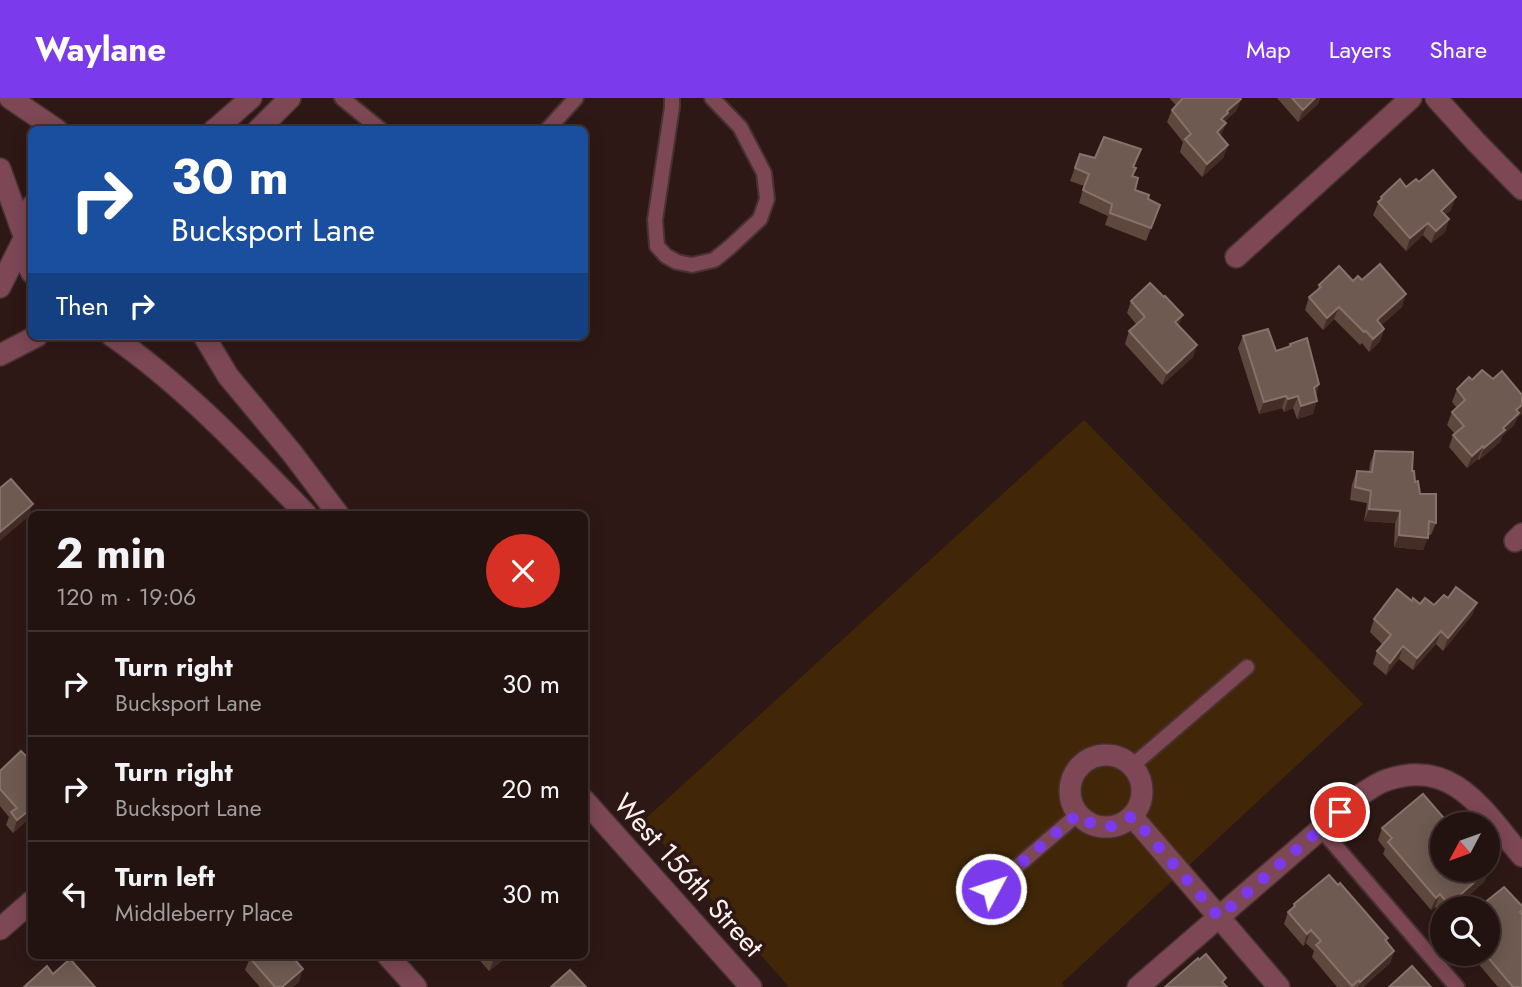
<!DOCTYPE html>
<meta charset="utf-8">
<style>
:root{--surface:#221210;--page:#2a1b19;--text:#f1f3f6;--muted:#a29e9f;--line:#3f3230;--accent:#7c3aed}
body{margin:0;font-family:Jost,sans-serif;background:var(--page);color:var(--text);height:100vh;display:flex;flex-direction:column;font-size:26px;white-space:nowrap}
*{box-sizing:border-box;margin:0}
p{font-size:23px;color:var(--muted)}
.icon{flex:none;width:38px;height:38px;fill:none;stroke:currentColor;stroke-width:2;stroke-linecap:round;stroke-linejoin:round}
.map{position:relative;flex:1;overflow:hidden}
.panel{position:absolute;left:28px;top:413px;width:560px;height:448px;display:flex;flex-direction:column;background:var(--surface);border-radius:10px;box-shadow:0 4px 18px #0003,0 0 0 2px var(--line)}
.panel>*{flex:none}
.guide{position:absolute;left:28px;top:28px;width:560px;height:214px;border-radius:10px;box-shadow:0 4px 18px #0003,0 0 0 2px var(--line);background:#1a4fa0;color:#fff;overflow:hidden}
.needle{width:46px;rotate:229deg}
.tools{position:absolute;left:1430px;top:714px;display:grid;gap:14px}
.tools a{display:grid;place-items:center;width:70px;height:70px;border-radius:50%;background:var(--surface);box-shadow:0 4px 18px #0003,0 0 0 2px var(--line);font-size:35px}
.pin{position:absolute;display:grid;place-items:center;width:60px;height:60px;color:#fff;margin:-30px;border:4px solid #fff;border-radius:50%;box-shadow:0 2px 7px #0007}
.me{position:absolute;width:77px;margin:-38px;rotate:50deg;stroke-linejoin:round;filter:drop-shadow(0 0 5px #0008)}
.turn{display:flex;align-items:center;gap:24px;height:147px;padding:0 28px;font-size:32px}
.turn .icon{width:91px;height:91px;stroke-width:2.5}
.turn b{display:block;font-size:49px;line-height:60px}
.then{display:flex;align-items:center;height:66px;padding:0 28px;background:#0003;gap:14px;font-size:26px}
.round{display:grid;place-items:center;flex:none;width:74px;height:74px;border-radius:37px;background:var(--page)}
.headline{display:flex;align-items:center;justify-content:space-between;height:119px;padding:0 28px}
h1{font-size:42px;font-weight:700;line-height:52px}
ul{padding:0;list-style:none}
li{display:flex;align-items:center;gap:21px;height:105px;padding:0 28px;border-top:2px solid var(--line)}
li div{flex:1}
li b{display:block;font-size:26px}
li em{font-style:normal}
header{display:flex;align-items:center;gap:42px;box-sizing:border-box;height:98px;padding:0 35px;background:var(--accent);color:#fff}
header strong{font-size:33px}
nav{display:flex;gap:38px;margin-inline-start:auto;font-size:24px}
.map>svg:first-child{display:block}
.green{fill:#412708}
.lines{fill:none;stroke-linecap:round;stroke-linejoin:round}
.service-casing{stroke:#473230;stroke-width:18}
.minor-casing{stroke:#473230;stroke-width:24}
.tertiary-casing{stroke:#473230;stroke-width:24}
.service{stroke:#7d4755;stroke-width:14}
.minor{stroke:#7d4755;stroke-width:21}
.tertiary{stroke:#7d4755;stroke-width:21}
.wall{fill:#5e483e}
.shaded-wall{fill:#442d26}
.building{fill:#6f5a51;stroke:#86726a;stroke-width:2}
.route{stroke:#7c3aed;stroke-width:12;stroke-dasharray:0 21.6}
.labels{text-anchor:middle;stroke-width:7;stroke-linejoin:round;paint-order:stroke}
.street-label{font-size:28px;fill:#fef1ef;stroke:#2e1816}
</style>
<header>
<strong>Waylane</strong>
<nav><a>Map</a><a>Layers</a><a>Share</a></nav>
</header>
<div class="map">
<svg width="1522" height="889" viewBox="0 0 1522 889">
<rect width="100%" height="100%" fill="#2e1816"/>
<polygon class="green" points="1084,322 1363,606 1062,885 1064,889 789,889 643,723"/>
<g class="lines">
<g class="service-casing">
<g id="service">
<polyline points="342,0 381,32"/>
<polyline points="672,0 672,9 655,122 657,148 666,158 677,164 692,167 714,162 730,149 760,121 767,101 764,75 740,29 712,0"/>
<polyline points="547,32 576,0"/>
<polyline points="1132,668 1247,569"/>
<polyline points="1321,731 1457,889"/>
<polyline points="991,791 1078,716"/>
</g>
</g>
<g class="minor-casing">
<g id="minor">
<polyline points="1436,0 1476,44 1522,91"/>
<polyline points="1236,159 1411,0"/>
<polyline points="1515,443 1522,436"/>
<circle cx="1106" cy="693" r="36"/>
<polyline points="1132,718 1279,889"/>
<polyline points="0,831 32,803"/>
<polyline points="388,858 416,889"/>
<path d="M1138,889l221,-191c9,-6 18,-13 28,-16 67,-23 97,32 135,76"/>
</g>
</g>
<g class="tertiary-casing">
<g id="tertiary">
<polyline points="10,0 57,32"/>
<polyline points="214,32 218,29 251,0"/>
<polyline points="258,32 290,0"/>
<polyline points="0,71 24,138"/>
<path d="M32,108c-10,19 -11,48 0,67"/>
<polyline points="0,189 23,143"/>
<path d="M112,238c72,50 133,115 194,178"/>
<polyline points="204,238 228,278 292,355 338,416"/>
<polyline points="0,257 37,238"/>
<polyline points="584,702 751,889"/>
</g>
</g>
<use href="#service" class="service"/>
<use href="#minor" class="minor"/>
<use href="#tertiary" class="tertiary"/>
</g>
<g class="wall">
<polygon points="1170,0 1240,0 1241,1 1236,13 1225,23 1226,25 1220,39 1228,47 1223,60 1202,79 1180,54 1183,44 1167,24 1172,12 1176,7 1170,1"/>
<polygon points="1277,0 1320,0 1318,6 1298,24"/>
<polygon points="1141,51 1134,69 1133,79 1135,92 1148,101 1160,107 1146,143 1105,127 1108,118 1079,105 1084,88 1070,83 1080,56 1095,60"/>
<polygon points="1419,84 1451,112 1445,117 1449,121 1445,134 1431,145 1423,137 1406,153 1373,117 1381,99"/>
<polygon points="1353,183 1402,209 1381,227 1384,231 1380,243 1369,254 1362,245 1360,247 1334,221 1323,232 1305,212 1309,199 1317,193 1319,187"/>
<polygon points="1131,203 1179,228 1193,259 1162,287 1125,246 1129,233 1137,227 1127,215"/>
<polygon points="1243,238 1276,253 1289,249 1290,246 1319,286 1316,297 1313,316 1297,321 1293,310 1284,314 1282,310 1259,316 1238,250"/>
<polygon points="1472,282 1517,320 1514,327 1502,338 1500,344 1479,362 1478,361 1467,370 1449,349 1453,337 1455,336 1447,327 1452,314 1457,310 1452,304 1457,291"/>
<polygon points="1375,353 1412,373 1415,384 1420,396 1436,425 1431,437 1428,437 1423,452 1394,449 1395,425 1364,423 1367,405 1350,402 1352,386 1357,373 1369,374 1370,365"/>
<polygon points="1448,500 1477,505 1472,517 1443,553 1436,546 1413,572 1399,561 1386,577 1373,566 1377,553 1383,547 1370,534 1374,521 1412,503 1420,506 1434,507"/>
<polygon points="32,655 32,718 13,735 6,727 9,719 0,708 0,673 27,659"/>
<polygon points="1442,726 1485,783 1455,810 1442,810 1442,816 1435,809 1431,812 1383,756 1385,751 1378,742 1382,730"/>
<polygon points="1294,806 1388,840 1387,844 1394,853 1390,865 1363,889 1337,889 1312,859 1314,853 1306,845 1303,848 1284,826 1288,814 1292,810"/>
<polygon points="1470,856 1488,856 1522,889 1498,889"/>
<polygon points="253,858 299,858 296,863 299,884 292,889 260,889 245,872 250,860"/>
<polygon points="476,858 508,858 489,873"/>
</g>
<g class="shaded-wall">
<polygon points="1315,0 1320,0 1318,6 1298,24 1303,12"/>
<polygon points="1241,1 1236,13 1225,23 1224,27 1226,25 1221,38 1212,47 1221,21 1227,13"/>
<polygon points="1228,47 1223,60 1202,79 1207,66"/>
<polygon points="1456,99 1451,112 1436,125 1441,113"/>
<polygon points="1449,121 1445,134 1431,145 1436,133"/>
<polygon points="1428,125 1423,137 1406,153 1410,140"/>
<polygon points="1406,196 1402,209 1373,235 1377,222"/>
<polygon points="1339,209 1334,221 1323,232 1327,220"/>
<polygon points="1183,217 1178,230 1175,224"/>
<polygon points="1384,231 1380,243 1369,254 1373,241"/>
<polygon points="1197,247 1193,259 1162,287 1167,275"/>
<polygon points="1319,286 1315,299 1314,290"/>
<polygon points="1286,298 1282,310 1259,316 1264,304"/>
<polygon points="1298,298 1293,310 1284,314 1288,301"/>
<polygon points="1317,303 1313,316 1297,321 1301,308"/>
<polygon points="1522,307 1522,316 1517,320 1514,327 1502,338 1500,344 1479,362 1484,350 1503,330 1516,312"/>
<polygon points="1483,348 1478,361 1467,370 1472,358"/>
<polygon points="33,406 28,419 0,443 0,434"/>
<polygon points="1369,411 1400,413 1395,425 1364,423"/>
<polygon points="1399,437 1428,440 1423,452 1394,449"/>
<polygon points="1477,505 1472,517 1443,553 1448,540"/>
<polygon points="1441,533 1436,546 1413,572 1417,560"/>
<polygon points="1403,548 1399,561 1386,577 1390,565"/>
<polygon points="32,710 32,718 13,735 17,722"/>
<polygon points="1490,770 1485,783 1455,810 1448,810 1449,807"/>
<polygon points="1440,796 1435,809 1431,812 1436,800"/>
<polygon points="1311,832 1306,845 1303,848 1307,836"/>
<polygon points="1394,853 1390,865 1363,889 1358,889 1360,884"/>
<polygon points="498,858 508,858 489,873 494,861"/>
<polygon points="303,871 299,884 292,889 282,889"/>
</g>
<g class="building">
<polygon points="1183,0 1240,0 1241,1 1227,13 1228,15 1221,21 1226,25 1217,34 1228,47 1207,66 1185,41 1191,36 1172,12"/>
<polygon points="1292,0 1315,0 1303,12"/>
<polygon points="1104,39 1141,51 1133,69 1136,70 1132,78 1138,80 1135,92 1149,97 1148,101 1160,107 1151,130 1110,115 1112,106 1083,92 1089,76 1075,70 1080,56 1095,60"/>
<polygon points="1433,72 1456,99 1441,113 1449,121 1436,133 1428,125 1410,140 1378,104 1382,101 1381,99 1400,81 1406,89 1416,81 1419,84"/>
<polygon points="1380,166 1406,196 1377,222 1384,231 1373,241 1366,233 1364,234 1339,209 1327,220 1309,199 1321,189 1319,187 1339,168 1353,183 1358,178 1362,182"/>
<polygon points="1150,185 1164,199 1165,198 1183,217 1175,224 1197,247 1167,275 1129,233 1145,219 1131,203"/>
<polygon points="1268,231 1276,253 1291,248 1290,246 1307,240 1319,286 1314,290 1317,303 1301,308 1298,298 1288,301 1286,298 1264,304 1243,238"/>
<polygon points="1482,272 1493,281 1502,273 1522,297 1522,307 1516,312 1519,315 1503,330 1505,332 1484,350 1483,348 1472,358 1453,337 1464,328 1452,314 1465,302 1457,291 1469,279 1472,282"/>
<polygon points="1375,353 1413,354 1412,373 1414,373 1415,384 1418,383 1420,396 1436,396 1436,425 1429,423 1428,440 1399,437 1400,413 1369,411 1371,393 1355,389 1357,373 1372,374"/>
<polygon points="11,381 33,406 0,434 0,390"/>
<polygon points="1456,489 1477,505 1448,540 1441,533 1417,560 1403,548 1390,565 1377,553 1391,537 1374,521 1397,491 1412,503 1413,500 1420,506 1425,500 1434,507 1444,497 1448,500"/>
<polygon points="21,653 27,659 32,655 32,710 17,722 11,714 17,710 0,691 0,673"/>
<polygon points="1423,696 1449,726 1442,726 1442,772 1488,772 1488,768 1490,770 1449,807 1440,796 1436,800 1388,744 1392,740 1382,730"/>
<polygon points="1329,777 1338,787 1340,785 1388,840 1385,842 1394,853 1360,884 1359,882 1352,888 1316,847 1321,843 1311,832 1307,836 1288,814 1295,808 1294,806"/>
<polygon points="1504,789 1522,808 1522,812 1520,814 1522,816 1522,889 1513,889 1485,856 1488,856 1488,810 1478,810"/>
<polygon points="1206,856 1226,880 1222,884 1227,889 1165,889 1198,860 1199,862"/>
<polygon points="253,858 297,858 298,859 295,862 303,871 282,889 275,889 250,860"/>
<polygon points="70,861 95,889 24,889 47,868 53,876"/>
<polygon points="1412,868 1431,889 1389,889"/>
<polygon points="570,872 586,889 551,889"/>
</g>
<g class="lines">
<path class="route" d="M991,791l87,-75c19,16 34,17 54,2l87,101 121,-105"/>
</g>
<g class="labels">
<g class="street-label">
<text transform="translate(689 777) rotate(48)" y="10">West 156th Street</text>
</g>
</g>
</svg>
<div class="tools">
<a><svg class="needle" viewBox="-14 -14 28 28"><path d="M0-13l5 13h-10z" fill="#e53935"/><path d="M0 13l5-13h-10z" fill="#a29e9f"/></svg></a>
<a><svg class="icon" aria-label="search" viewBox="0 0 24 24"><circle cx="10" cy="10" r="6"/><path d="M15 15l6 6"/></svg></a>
</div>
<div class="pin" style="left:1340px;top:714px;background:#d93025"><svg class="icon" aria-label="arrive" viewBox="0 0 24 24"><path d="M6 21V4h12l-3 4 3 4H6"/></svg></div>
<svg class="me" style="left:991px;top:791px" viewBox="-20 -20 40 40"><circle r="17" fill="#7c3aed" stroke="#fff" stroke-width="3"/><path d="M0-11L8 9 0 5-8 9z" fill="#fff"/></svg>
<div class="guide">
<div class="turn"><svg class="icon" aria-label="right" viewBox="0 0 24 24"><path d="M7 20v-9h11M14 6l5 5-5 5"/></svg><div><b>30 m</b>Bucksport Lane</div></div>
<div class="then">Then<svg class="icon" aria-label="right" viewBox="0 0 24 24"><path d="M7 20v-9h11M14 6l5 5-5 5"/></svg></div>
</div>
<section class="panel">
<div class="headline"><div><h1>2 min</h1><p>120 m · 19:06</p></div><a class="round" style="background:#d93025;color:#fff"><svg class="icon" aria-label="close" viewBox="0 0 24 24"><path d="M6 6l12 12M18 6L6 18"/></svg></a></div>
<ul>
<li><svg class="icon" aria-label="right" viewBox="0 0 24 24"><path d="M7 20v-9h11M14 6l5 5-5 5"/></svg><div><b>Turn right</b><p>Bucksport Lane</p></div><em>30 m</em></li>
<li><svg class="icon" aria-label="right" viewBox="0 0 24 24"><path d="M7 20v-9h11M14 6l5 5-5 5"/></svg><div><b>Turn right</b><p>Bucksport Lane</p></div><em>20 m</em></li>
<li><svg class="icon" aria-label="left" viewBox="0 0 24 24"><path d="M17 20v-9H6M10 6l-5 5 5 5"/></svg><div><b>Turn left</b><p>Middleberry Place</p></div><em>30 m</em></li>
</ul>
</section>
</div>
